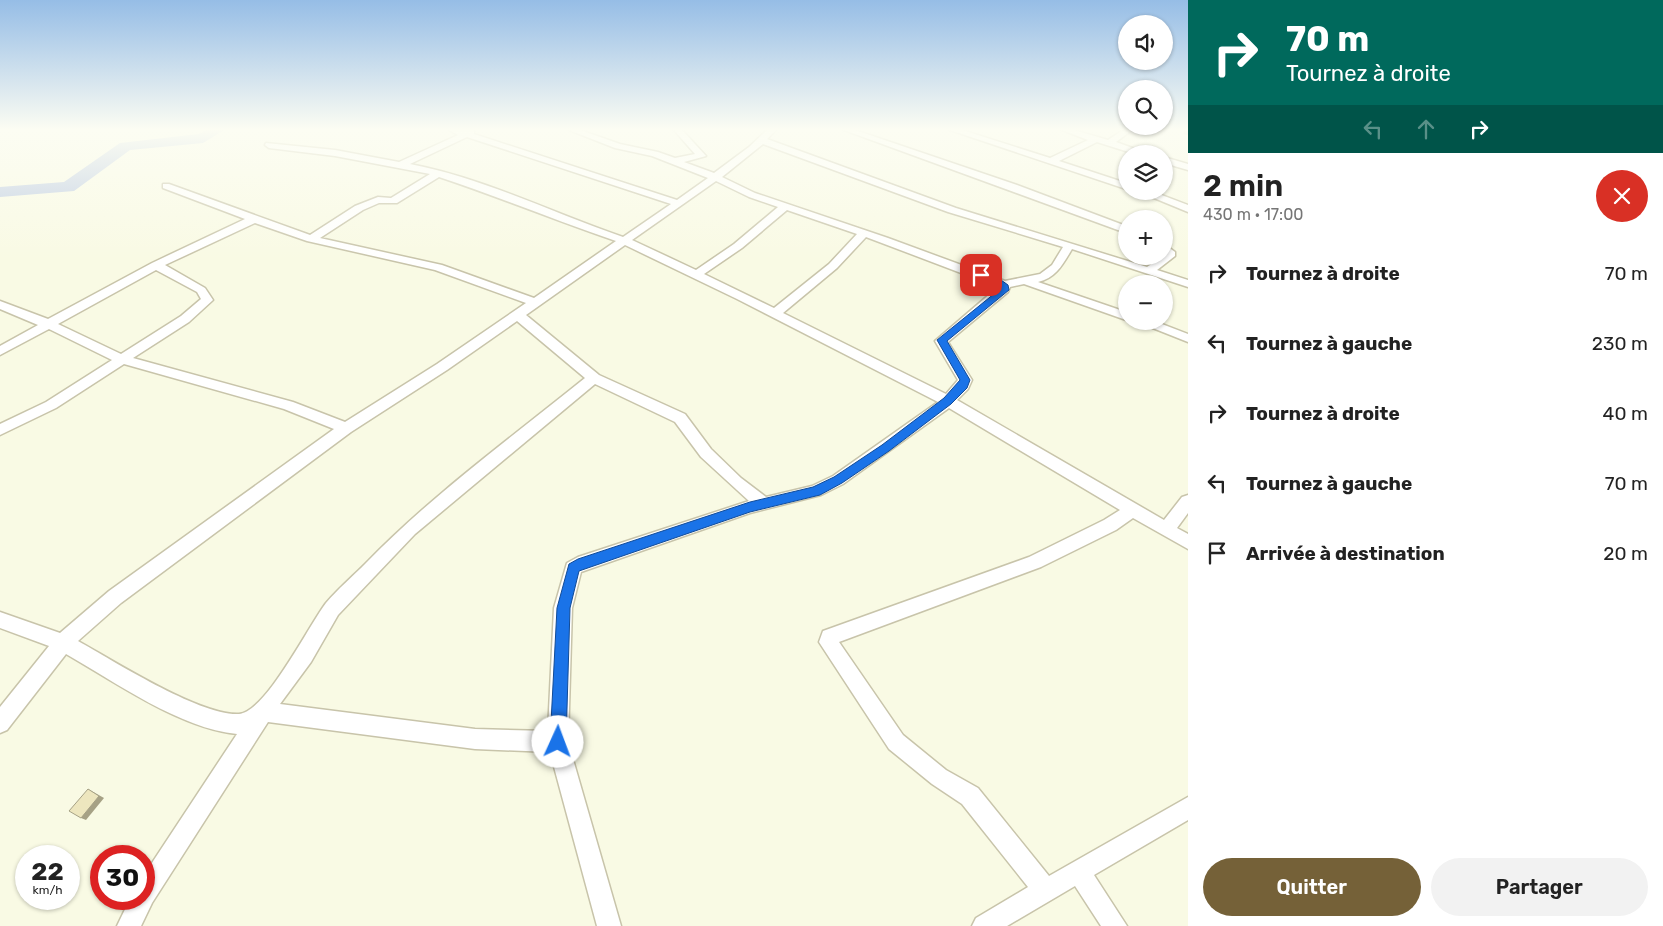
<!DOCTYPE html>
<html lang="fr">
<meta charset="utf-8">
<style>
:root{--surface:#fff;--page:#f2f2f2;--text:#222;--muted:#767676;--accent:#756138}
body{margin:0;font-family:Rubik,sans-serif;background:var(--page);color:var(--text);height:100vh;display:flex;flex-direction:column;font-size:19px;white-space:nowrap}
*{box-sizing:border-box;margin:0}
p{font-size:16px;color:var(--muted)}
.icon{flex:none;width:28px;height:28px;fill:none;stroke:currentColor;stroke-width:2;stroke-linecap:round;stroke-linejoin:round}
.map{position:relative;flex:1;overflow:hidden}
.drawer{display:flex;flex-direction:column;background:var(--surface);width:475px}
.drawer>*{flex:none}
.hud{background:#00695c;color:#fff;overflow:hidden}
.controls{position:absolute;left:1118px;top:15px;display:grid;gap:10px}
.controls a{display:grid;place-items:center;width:55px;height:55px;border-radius:50%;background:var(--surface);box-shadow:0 1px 4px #0004;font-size:25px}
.speed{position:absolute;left:15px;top:845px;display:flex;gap:10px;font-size:25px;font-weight:700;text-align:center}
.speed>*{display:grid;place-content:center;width:65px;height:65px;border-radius:50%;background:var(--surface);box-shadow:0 1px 4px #0004;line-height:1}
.speed small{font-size:12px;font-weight:400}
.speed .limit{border:8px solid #d22;background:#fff;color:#111}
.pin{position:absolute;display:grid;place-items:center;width:42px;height:42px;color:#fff;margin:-21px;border-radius:10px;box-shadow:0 2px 8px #0006}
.me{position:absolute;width:55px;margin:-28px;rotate:2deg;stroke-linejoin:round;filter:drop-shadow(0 0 4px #0008)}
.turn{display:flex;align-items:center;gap:18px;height:105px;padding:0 15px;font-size:22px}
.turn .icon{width:65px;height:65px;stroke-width:2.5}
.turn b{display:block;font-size:35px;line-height:42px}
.lanes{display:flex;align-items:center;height:48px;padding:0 15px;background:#0003;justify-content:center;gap:25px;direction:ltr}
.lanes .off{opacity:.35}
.round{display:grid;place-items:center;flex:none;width:52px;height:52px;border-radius:26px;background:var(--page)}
.overview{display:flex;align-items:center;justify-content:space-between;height:85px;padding:0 15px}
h1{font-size:30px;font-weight:600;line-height:38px}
.button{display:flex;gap:10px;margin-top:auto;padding:10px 15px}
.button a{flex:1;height:58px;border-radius:30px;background:var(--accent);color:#fff;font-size:20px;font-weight:600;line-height:58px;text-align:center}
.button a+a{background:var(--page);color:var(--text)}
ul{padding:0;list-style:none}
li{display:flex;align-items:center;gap:15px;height:70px;padding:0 15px}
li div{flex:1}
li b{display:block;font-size:19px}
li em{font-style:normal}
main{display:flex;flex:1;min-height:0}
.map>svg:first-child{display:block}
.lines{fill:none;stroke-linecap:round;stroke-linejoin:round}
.river{fill:#bbcae2;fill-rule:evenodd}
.minor-casing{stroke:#c8c4aa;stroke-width:3}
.minor{fill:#fff;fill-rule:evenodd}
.wall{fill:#ccc6a3}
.shaded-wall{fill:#a6a185}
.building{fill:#ede6be;stroke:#a6a185}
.route{fill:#1a73e8;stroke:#114b97}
</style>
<main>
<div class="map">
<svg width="1188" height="926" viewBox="0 0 1188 926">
<rect width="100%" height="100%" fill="#f9fae4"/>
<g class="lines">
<polygon class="river" points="206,130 224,130 203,143 130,150 74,191 0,197 0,187 64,182 120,143 199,134"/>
<g class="minor-casing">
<g id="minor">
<path d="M449,130h25v4l203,66 31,-22 -56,-22 -37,-8 -46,-18h11l40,14 38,8 17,6 20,-4 -21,-24h8l24,26 -22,6 30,11 35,-26 18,-17h9l-9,9 189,69 191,59 17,-11v-12l11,8v4l-18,14 31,10v7l-116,-38c-9,15 -16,29 -34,33l88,30v8l-102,-36 -14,3 -2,5 -60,50 24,38 -4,9 -11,11 207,120 18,-23 6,-2v18l-11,15 11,6v15l-55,-31 -17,12 -75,37 -202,75 64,93 43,35 32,18 71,88 139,-79v23l-94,55 33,51h-26l-26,-40 -68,40h-35l4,-8 52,-31 -66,-83 -30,-20 -43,-35 -70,-107 4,-11 206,-74 75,-37 16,-10 -171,-102 -106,76 -22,11 -71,18 -169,59 -9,36 -4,134 53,184h-24l-47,-174 -75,-3 -207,-27 -116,181 -11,23h-24l13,-27h14v-24l93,-141c-56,-5 -122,-52 -171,-80l-59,76 -7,3v-26l49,-61 -49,-18v-16l60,21 49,-42 225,-162 -50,-20 -160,-45 -68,44 -56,27v-11l46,-22 66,-42 -63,-31 -49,26v-9l38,-21 -38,-16v-8l48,18 104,-56 93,-44 -82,-31v-4h6l141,51 45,-29 23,-9 13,1 39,-24 -95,-18 -66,-8 -4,-3 1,-2 69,7 64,12 59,-27zM467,137l204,67 -48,33c-71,-24 -139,-59 -213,-73zM763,144l185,68 115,35 -11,18 -12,9 -35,7 -117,-43 -133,-45 -33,-16zM439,177c60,20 118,44 177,64l-82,57 -92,-33 -122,-27 43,-28 16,-7h18zM716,181l33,16 29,10 -44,37 -38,26 -64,-30zM787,210l70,24 -28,30 -55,44 -70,-34 38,-26zM255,223l52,18 128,29 91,33 -89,61 -92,58 -52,-20 -160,-44 56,-36 24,-22 -8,-12 -40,-23zM866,237l132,50 -63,54 23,39 -12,14 -163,-81 54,-45zM625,245l112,54 201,103 -105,74 -21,10 -46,11 -25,-19 -30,-29 -26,-35 -86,-39 -73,-60zM156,270l41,22 4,7 -20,17 -60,38 -63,-30zM517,321l68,57c-74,60 -152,116 -219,185 -13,13 -28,26 -40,40 -17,22 -60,109 -87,111 -39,2 -125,-53 -161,-73l43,-38 230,-171 96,-62zM595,384l80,38 26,35 48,44 -171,56 -11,6 -13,45 -6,123 -73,-2 -195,-25 31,-42 27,-47 77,-81z"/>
<polygon points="844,130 855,130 1017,185 1126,226 1126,233"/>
<polygon points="950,130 962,130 1050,158 1088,140 1062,130 1074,130 1108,140 1123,130 1132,130 1116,142 1149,154 1135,154 1097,142 1059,161 1126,183 1126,189"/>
<polygon points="1164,157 1188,164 1188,170 1164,163"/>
<polygon points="1137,191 1151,191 1188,205 1188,212"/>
<polygon points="1135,321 1154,321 1188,334 1188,342"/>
</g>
</g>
<use href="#minor" class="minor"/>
</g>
<polygon class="wall" points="1184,130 1188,130 1188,135 1183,134"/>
<polygon class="shaded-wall" points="88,789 104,798 86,820 81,818"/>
<polygon class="building" points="88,789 99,796 81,818 69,811"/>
<linearGradient id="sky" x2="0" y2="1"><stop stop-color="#96bde6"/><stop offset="0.5" stop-color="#fcfdf3"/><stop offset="1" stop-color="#fcfdf3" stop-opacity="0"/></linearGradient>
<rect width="1188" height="259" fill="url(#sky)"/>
<polygon class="route" points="978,273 1001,280 1008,285 1009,290 947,341 970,380 967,388 951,404 889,451 842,483 820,495 750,512 579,571 570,608 566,742 563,747 558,750 553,747 550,742 557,608 569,564 578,559 750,502 813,487 834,477 882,445 944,398 960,380 937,340 1000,289 995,283 978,277"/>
</svg>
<div class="controls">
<a><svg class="icon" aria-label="sound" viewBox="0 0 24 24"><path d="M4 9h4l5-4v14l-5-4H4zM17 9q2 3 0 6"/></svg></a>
<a><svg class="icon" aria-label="search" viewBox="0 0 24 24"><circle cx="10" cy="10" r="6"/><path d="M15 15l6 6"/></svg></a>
<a><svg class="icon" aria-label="layers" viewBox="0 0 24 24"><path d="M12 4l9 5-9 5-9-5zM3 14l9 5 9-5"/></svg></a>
<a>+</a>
<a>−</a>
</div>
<div class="speed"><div>22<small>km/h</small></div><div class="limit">30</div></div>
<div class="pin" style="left:981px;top:275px;background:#d93025"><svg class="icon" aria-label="arrive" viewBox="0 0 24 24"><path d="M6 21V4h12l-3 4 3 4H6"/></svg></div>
<svg class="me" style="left:558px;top:742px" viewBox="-20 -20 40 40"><circle r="19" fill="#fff"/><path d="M0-13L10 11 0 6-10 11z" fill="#1a73e8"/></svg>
</div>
<section class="drawer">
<div class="hud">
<div class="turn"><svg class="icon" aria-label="right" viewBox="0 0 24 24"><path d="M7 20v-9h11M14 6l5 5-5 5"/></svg><div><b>70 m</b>Tournez à droite</div></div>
<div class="lanes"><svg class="icon off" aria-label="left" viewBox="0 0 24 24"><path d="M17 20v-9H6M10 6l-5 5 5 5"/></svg><svg class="icon off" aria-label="ahead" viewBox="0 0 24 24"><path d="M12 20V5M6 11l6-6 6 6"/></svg><svg class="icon" aria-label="right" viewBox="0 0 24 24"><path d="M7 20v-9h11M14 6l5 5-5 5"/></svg></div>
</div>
<div class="overview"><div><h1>2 min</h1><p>430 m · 17:00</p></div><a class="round" style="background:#d93025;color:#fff"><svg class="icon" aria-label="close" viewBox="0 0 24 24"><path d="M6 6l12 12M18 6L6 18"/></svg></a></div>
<ul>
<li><svg class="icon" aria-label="right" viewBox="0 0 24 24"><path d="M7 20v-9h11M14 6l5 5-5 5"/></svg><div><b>Tournez à droite</b></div><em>70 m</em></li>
<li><svg class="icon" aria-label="left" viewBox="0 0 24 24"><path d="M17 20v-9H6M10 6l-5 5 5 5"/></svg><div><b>Tournez à gauche</b></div><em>230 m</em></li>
<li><svg class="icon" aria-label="right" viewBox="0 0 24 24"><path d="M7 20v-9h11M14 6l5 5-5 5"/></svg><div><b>Tournez à droite</b></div><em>40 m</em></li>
<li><svg class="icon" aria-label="left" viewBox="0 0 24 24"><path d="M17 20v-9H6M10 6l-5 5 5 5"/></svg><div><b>Tournez à gauche</b></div><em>70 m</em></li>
<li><svg class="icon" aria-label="arrive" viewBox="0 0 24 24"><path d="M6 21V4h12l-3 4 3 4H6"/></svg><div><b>Arrivée à destination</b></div><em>20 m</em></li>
</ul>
<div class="button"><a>Quitter</a><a>Partager</a></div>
</section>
</main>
